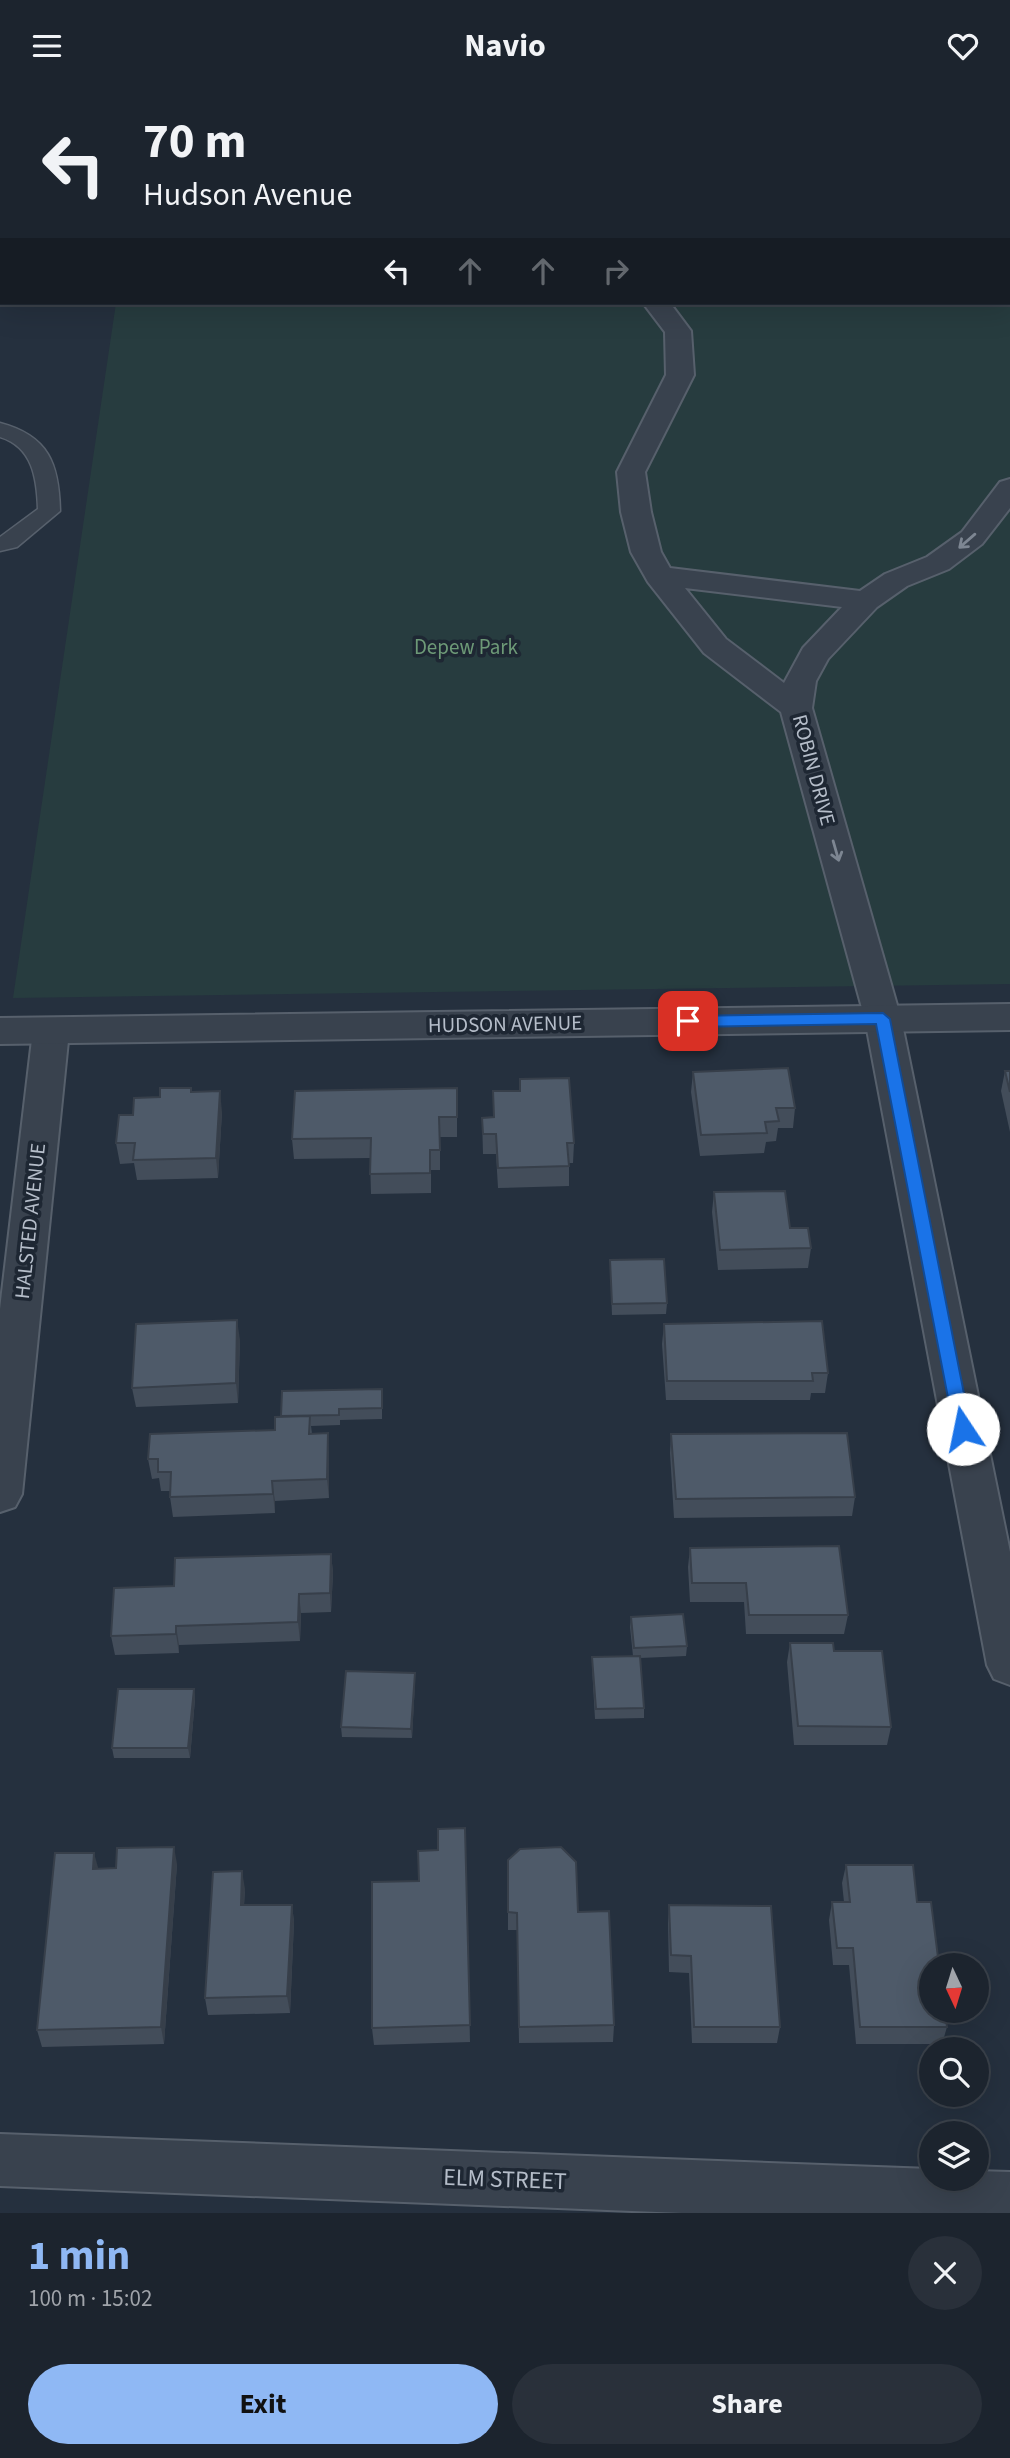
<!DOCTYPE html>
<meta charset="utf-8">
<style>
:root{--surface:#1c242e;--page:#29303a;--text:#f1f3f6;--muted:#a0a4aa;--line:#3a414a;--accent:#8fb8f4}
body{margin:0;font-family:"Source Sans 3",sans-serif;background:var(--page);color:var(--text);height:100vh;display:flex;flex-direction:column;font-size:26px;white-space:nowrap}
*{box-sizing:border-box;margin:0}
p{font-size:23px;color:var(--muted)}
.icon{flex:none;width:38px;height:38px;fill:none;stroke:currentColor;stroke-width:2;stroke-linecap:round;stroke-linejoin:round}
.map{position:relative;height:2122px;overflow:hidden}
.side{display:flex;flex-direction:column;background:var(--surface);flex:1}
.side>*{flex:none}
.top-card{position:absolute;left:0px;top:0px;width:1012px;height:214px;box-shadow:0 7px 28px #0002,0 0 0 2px var(--line);background:#1c242e;color:var(--text);overflow:hidden}
.needle{width:46px;rotate:176deg}
.tools{position:absolute;left:919px;top:1862px;display:grid;gap:14px}
.tools a{display:grid;place-items:center;width:70px;height:70px;border-radius:50%;background:var(--surface);box-shadow:0 7px 28px #0002,0 0 0 2px var(--line);font-size:35px}
.pin{position:absolute;display:grid;place-items:center;width:60px;height:60px;color:#fff;margin:-30px;border-radius:14px;box-shadow:0 4px 10px #0006}
.me{position:absolute;width:77px;margin:-38px;rotate:349deg;stroke-linejoin:round;filter:drop-shadow(0 0 5px #0008)}
.turn{display:flex;align-items:center;gap:24px;height:147px;padding:0 28px;font-size:32px}
.turn .icon{width:91px;height:91px;stroke-width:2.5}
.turn b{display:block;font-size:49px;line-height:60px}
.lanes{display:flex;align-items:center;height:66px;padding:0 28px;background:#0003;justify-content:center;gap:35px;direction:ltr}
.lanes .off{opacity:.35}
.round{display:grid;place-items:center;flex:none;width:74px;height:74px;border-radius:37px;background:var(--page)}
.head{display:flex;align-items:center;justify-content:space-between;height:119px;padding:0 28px}
h1{font-size:42px;font-weight:700;line-height:52px;color:var(--accent)}
.cta{display:flex;gap:14px;margin-top:auto;padding:14px 28px}
.cta a{flex:1;height:80px;border-radius:42px;background:var(--accent);color:#111;font-size:28px;font-weight:700;line-height:80px;text-align:center}
.cta a+a{background:var(--page);color:var(--text)}
header{display:flex;justify-content:space-between;align-items:center;height:91px;padding:0 28px;background:var(--surface);font-size:32px;font-weight:700}
.map>svg:first-child{display:block}
.green{fill:#273c3f}
.lines{fill:none;stroke-linecap:round;stroke-linejoin:round}
.service-casing{stroke:#57606c;stroke-width:3}
.minor-casing{stroke:#57606c;stroke-width:4}
.tertiary-casing{stroke:#57606c;stroke-width:4}
.service{fill:#39424e;fill-rule:evenodd}
.minor{fill:#39424e;fill-rule:evenodd}
.tertiary{fill:#39424e;fill-rule:evenodd}
.wall{fill:#434d5a}
.shaded-wall{fill:#373f4a}
.building{fill:#4e5a69;stroke:#373f4a;stroke-width:2}
.oneway{stroke:#7d8692}
.route{fill:#1a73e8;stroke:#114b97;stroke-width:2}
.labels{text-anchor:middle;stroke-width:7;stroke-linejoin:round;paint-order:stroke}
.park-label{font-size:21px;fill:#6d9977;stroke:#1e2733}
.street-label{font-size:21px;fill:#b5bdc9;stroke:#1e2733}
.near-street-label{font-size:24px;fill:#b5bdc9;stroke:#1e2733}
</style>
<header><svg class="icon" aria-label="menu" viewBox="0 0 24 24"><path d="M4 6h16M4 12h16M4 18h16"/></svg>Navio<svg class="icon" aria-label="heart" viewBox="0 0 24 24"><path d="M12 20l-8-8c-3-5 5-10 8-4 3-6 11-1 8 4z"/></svg></header>
<div class="map">
<svg width="1010" height="2122" viewBox="0 0 1010 2122">
<rect width="100%" height="100%" fill="#25303e"/>
<polygon class="green" points="0,0 1010,0 1010,893 13,907 116,212 1010,212 1010,2 2,2 0,197"/>
<g class="lines">
<g class="service-casing">
<g id="service">
<rect x="0" y="119" width="2" height="12"/>
<path d="M0,332c49,13 59,41 60,88l-43,36 -17,4v-14l38,-28c-1,-30 -5,-62 -38,-72z"/>
</g>
</g>
<g class="minor-casing">
<g id="minor">
<path d="M643,212h27l21,28 3,44 -49,97 6,40 10,40 9,16 190,23 25,-17 42,-17 35,-25 38,-50 10,-3v29l-28,36 -33,25 -42,17 -30,21 -49,52 -12,22 -4,27 89,311 109,533v133l-16,-6 -7,-14 -122,-646 -84,-307 -77,-59 -56,-71 -17,-30 -10,-40 -4,-40 49,-97 -1,-43zM685,497l157,19 -39,41 -19,35 -58,-44z"/>
<polygon points="51,927 64,931 69,940 22,1403 15,1416 0,1421 0,1218 33,940 38,931"/>
<polygon points="0,2043 931,2078 931,2088 976,2088 976,2080 1010,2081 1010,2122 682,2122 0,2095"/>
</g>
</g>
<g class="tertiary-casing">
<polygon id="tertiary" points="1010,913 1010,939 0,953 0,927"/>
</g>
<use href="#service" class="service"/>
<use href="#minor" class="minor"/>
<use href="#tertiary" class="tertiary"/>
</g>
<g class="wall">
<polygon points="802,0 863,0 862,2 802,2"/>
<polygon points="1005,980 1010,980 1010,1041 1001,1000"/>
<polygon points="693,981 795,1017 793,1037 778,1037 776,1050 766,1051 764,1062 700,1065 691,1001"/>
<polygon points="520,988 574,1052 573,1072 569,1072 569,1095 498,1097 496,1063 483,1063 482,1027 493,1026 493,1000 520,1000"/>
<polygon points="457,997 457,1046 440,1046 440,1079 431,1079 431,1102 371,1103 370,1067 294,1068 292,1048"/>
<polygon points="192,1001 222,1021 218,1087 137,1089 134,1072 120,1073 116,1052 133,1024 160,1006"/>
<polygon points="714,1101 790,1137 811,1157 808,1177 718,1179 712,1121"/>
<polygon points="610,1169 667,1212 666,1223 612,1224"/>
<polygon points="664,1233 828,1282 825,1302 811,1302 810,1309 666,1309 662,1253"/>
<polygon points="240,1249 238,1312 136,1316 132,1297"/>
<polygon points="382,1298 382,1328 340,1329 340,1334 311,1335 312,1343 329,1361 329,1407 275,1410 275,1422 173,1426 170,1406 170,1400 161,1400 159,1387 152,1388 148,1368 275,1339 281,1326"/>
<polygon points="671,1343 855,1406 852,1425 674,1427 670,1362"/>
<polygon points="690,1457 848,1524 844,1543 746,1543 744,1511 690,1511 688,1476"/>
<polygon points="331,1463 333,1482 331,1521 301,1522 300,1550 179,1554 179,1562 115,1564 111,1545 174,1495"/>
<polygon points="631,1526 687,1555 686,1565 640,1567 644,1617 644,1627 595,1628 592,1576 592,1566 633,1565 630,1536"/>
<polygon points="790,1552 834,1560 891,1636 887,1654 794,1654 787,1571"/>
<polygon points="415,1582 415,1592 412,1647 342,1646 341,1636"/>
<polygon points="194,1598 195,1608 190,1667 114,1667 112,1657"/>
<polygon points="465,1737 470,1951 374,1954 372,1937 419,1790 438,1759"/>
<polygon points="508,1769 578,1821 614,1934 613,1951 519,1952 517,1839 508,1839"/>
<polygon points="177,1773 164,1953 42,1956 37,1939 98,1778"/>
<polygon points="846,1774 917,1811 947,1936 942,1953 856,1953 849,1874 833,1874 829,1829 832,1811 844,1811 842,1792"/>
<polygon points="245,1798 244,1814 292,1814 294,1831 290,1922 208,1924 205,1907"/>
<polygon points="669,1814 780,1936 777,1952 692,1952 689,1882 669,1881 668,1832"/>
</g>
<g class="shaded-wall">
<polygon points="847,0 863,0 862,2 847,2"/>
<polygon points="220,1000 222,1021 218,1087 216,1067"/>
<polygon points="237,1229 240,1249 238,1312 236,1292"/>
<polygon points="328,1342 329,1361 329,1407 327,1388"/>
<polygon points="272,1390 275,1410 275,1422 273,1403"/>
<polygon points="331,1463 333,1482 331,1521 330,1502"/>
<polygon points="299,1503 301,1522 300,1550 298,1531"/>
<polygon points="176,1535 179,1554 179,1562 176,1543"/>
<polygon points="415,1582 415,1592 412,1647 411,1638"/>
<polygon points="194,1598 195,1608 190,1667 188,1657"/>
<polygon points="174,1756 177,1773 164,1953 161,1936"/>
<polygon points="94,1762 99,1780 93,1778"/>
<polygon points="242,1780 245,1798 243,1831 241,1814"/>
<polygon points="292,1814 294,1831 290,1922 287,1905"/>
</g>
<g class="building">
<polygon points="788,977 795,1017 776,1017 779,1030 765,1031 767,1042 701,1044 693,981"/>
<polygon points="1005,980 1010,980 1010,1001"/>
<polygon points="569,987 574,1052 567,1052 569,1075 498,1077 496,1043 483,1043 482,1027 494,1026 493,1000 520,1000 520,988"/>
<polygon points="160,997 191,997 191,1001 220,1000 216,1067 133,1069 135,1052 116,1052 119,1024 133,1024 134,1007 160,1006"/>
<polygon points="457,997 457,1026 439,1026 440,1059 430,1059 430,1082 370,1083 371,1047 292,1048 295,1000"/>
<polygon points="785,1100 790,1137 808,1137 811,1157 720,1159 714,1101"/>
<polygon points="664,1168 667,1212 612,1213 610,1169"/>
<polygon points="237,1229 236,1292 132,1297 136,1233"/>
<polygon points="822,1230 828,1282 812,1282 813,1290 667,1290 664,1233"/>
<polygon points="382,1298 382,1317 339,1318 339,1324 281,1325 282,1300"/>
<polygon points="310,1325 309,1343 328,1342 327,1388 272,1390 273,1403 170,1406 171,1381 158,1381 158,1368 148,1368 150,1343 275,1339 275,1326"/>
<polygon points="847,1342 855,1406 676,1408 671,1343"/>
<polygon points="839,1455 848,1524 749,1524 746,1492 692,1492 690,1457"/>
<polygon points="331,1463 330,1502 299,1503 298,1531 176,1535 176,1543 111,1545 114,1497 174,1495 175,1467"/>
<polygon points="683,1523 687,1555 634,1557 631,1526"/>
<polygon points="790,1552 833,1552 834,1560 882,1560 891,1636 798,1635"/>
<polygon points="640,1565 644,1617 596,1618 592,1566"/>
<polygon points="346,1580 415,1582 411,1638 341,1636"/>
<polygon points="118,1598 194,1598 188,1657 112,1657"/>
<polygon points="465,1737 470,1934 372,1937 372,1791 419,1790 418,1760 438,1759 438,1738"/>
<polygon points="174,1756 161,1936 37,1939 55,1762 94,1762 93,1778 116,1777 117,1757"/>
<polygon points="561,1756 576,1771 578,1821 609,1820 614,1934 519,1936 517,1822 508,1821 508,1769 520,1758"/>
<polygon points="846,1774 913,1774 917,1811 931,1811 939,1874 931,1874 931,1920 945,1920 947,1936 860,1936 853,1857 837,1857 832,1811 850,1811"/>
<polygon points="242,1780 241,1814 292,1814 287,1905 205,1907 213,1781"/>
<polygon points="669,1814 771,1815 780,1936 694,1936 691,1865 671,1864"/>
</g>
<defs><path id="oneway-shaft" d="M-6 0H5M1.5-3L5.5 0L1.5 3" fill="none" stroke-width="1.6" stroke-linecap="round" stroke-linejoin="round" transform="scale(1.75)"/></defs>
<g class="oneway">
<use href="#oneway-shaft" transform="translate(967 450) rotate(139)"/>
<use href="#oneway-shaft" transform="translate(836 760) rotate(74)"/>
</g>
<polygon class="route" points="883,922 890,928 971,1338 969,1343 956,1343 954,1338 876,933 688,936 681,930 688,925"/>
<g class="labels">
<g class="park-label">
<text x="466" y="563">Depew Park</text>
</g>
<g class="street-label">
<text transform="translate(814 679) rotate(75)" y="7">ROBIN DRIVE</text>
<text transform="translate(505 933) rotate(-1)" y="7">HUDSON AVENUE</text>
<text transform="translate(30 1130) rotate(-84)" y="7">HALSTED AVENUE</text>
</g>
<g class="near-street-label">
<text transform="translate(505 2088) rotate(2)" y="8">ELM STREET</text>
</g>
</g>
</svg>
<div class="tools">
<a><svg class="needle" viewBox="-14 -14 28 28"><path d="M0-13l5 13h-10z" fill="#e53935"/><path d="M0 13l5-13h-10z" fill="#a0a4aa"/></svg></a>
<a><svg class="icon" aria-label="search" viewBox="0 0 24 24"><circle cx="10" cy="10" r="6"/><path d="M15 15l6 6"/></svg></a>
<a><svg class="icon" aria-label="layers" viewBox="0 0 24 24"><path d="M12 4l9 5-9 5-9-5zM3 14l9 5 9-5"/></svg></a>
</div>
<div class="pin" style="left:688px;top:930px;background:#d93025"><svg class="icon" aria-label="arrive" viewBox="0 0 24 24"><path d="M6 21V4h12l-3 4 3 4H6"/></svg></div>
<svg class="me" style="left:963px;top:1338px" viewBox="-20 -20 40 40"><circle r="19" fill="#fff"/><path d="M0-13L10 11 0 6-10 11z" fill="#1a73e8"/></svg>
<div class="top-card">
<div class="turn"><svg class="icon" aria-label="left" viewBox="0 0 24 24"><path d="M17 20v-9H6M10 6l-5 5 5 5"/></svg><div><b>70 m</b>Hudson Avenue</div></div>
<div class="lanes"><svg class="icon" aria-label="left" viewBox="0 0 24 24"><path d="M17 20v-9H6M10 6l-5 5 5 5"/></svg><svg class="icon off" aria-label="ahead" viewBox="0 0 24 24"><path d="M12 20V5M6 11l6-6 6 6"/></svg><svg class="icon off" aria-label="ahead" viewBox="0 0 24 24"><path d="M12 20V5M6 11l6-6 6 6"/></svg><svg class="icon off" aria-label="right" viewBox="0 0 24 24"><path d="M7 20v-9h11M14 6l5 5-5 5"/></svg></div>
</div>
</div>
<section class="side">
<div class="head"><div><h1>1 min</h1><p>100 m · 15:02</p></div><a class="round"><svg class="icon" aria-label="close" viewBox="0 0 24 24"><path d="M6 6l12 12M18 6L6 18"/></svg></a></div>
<div class="cta"><a>Exit</a><a>Share</a></div>
</section>
